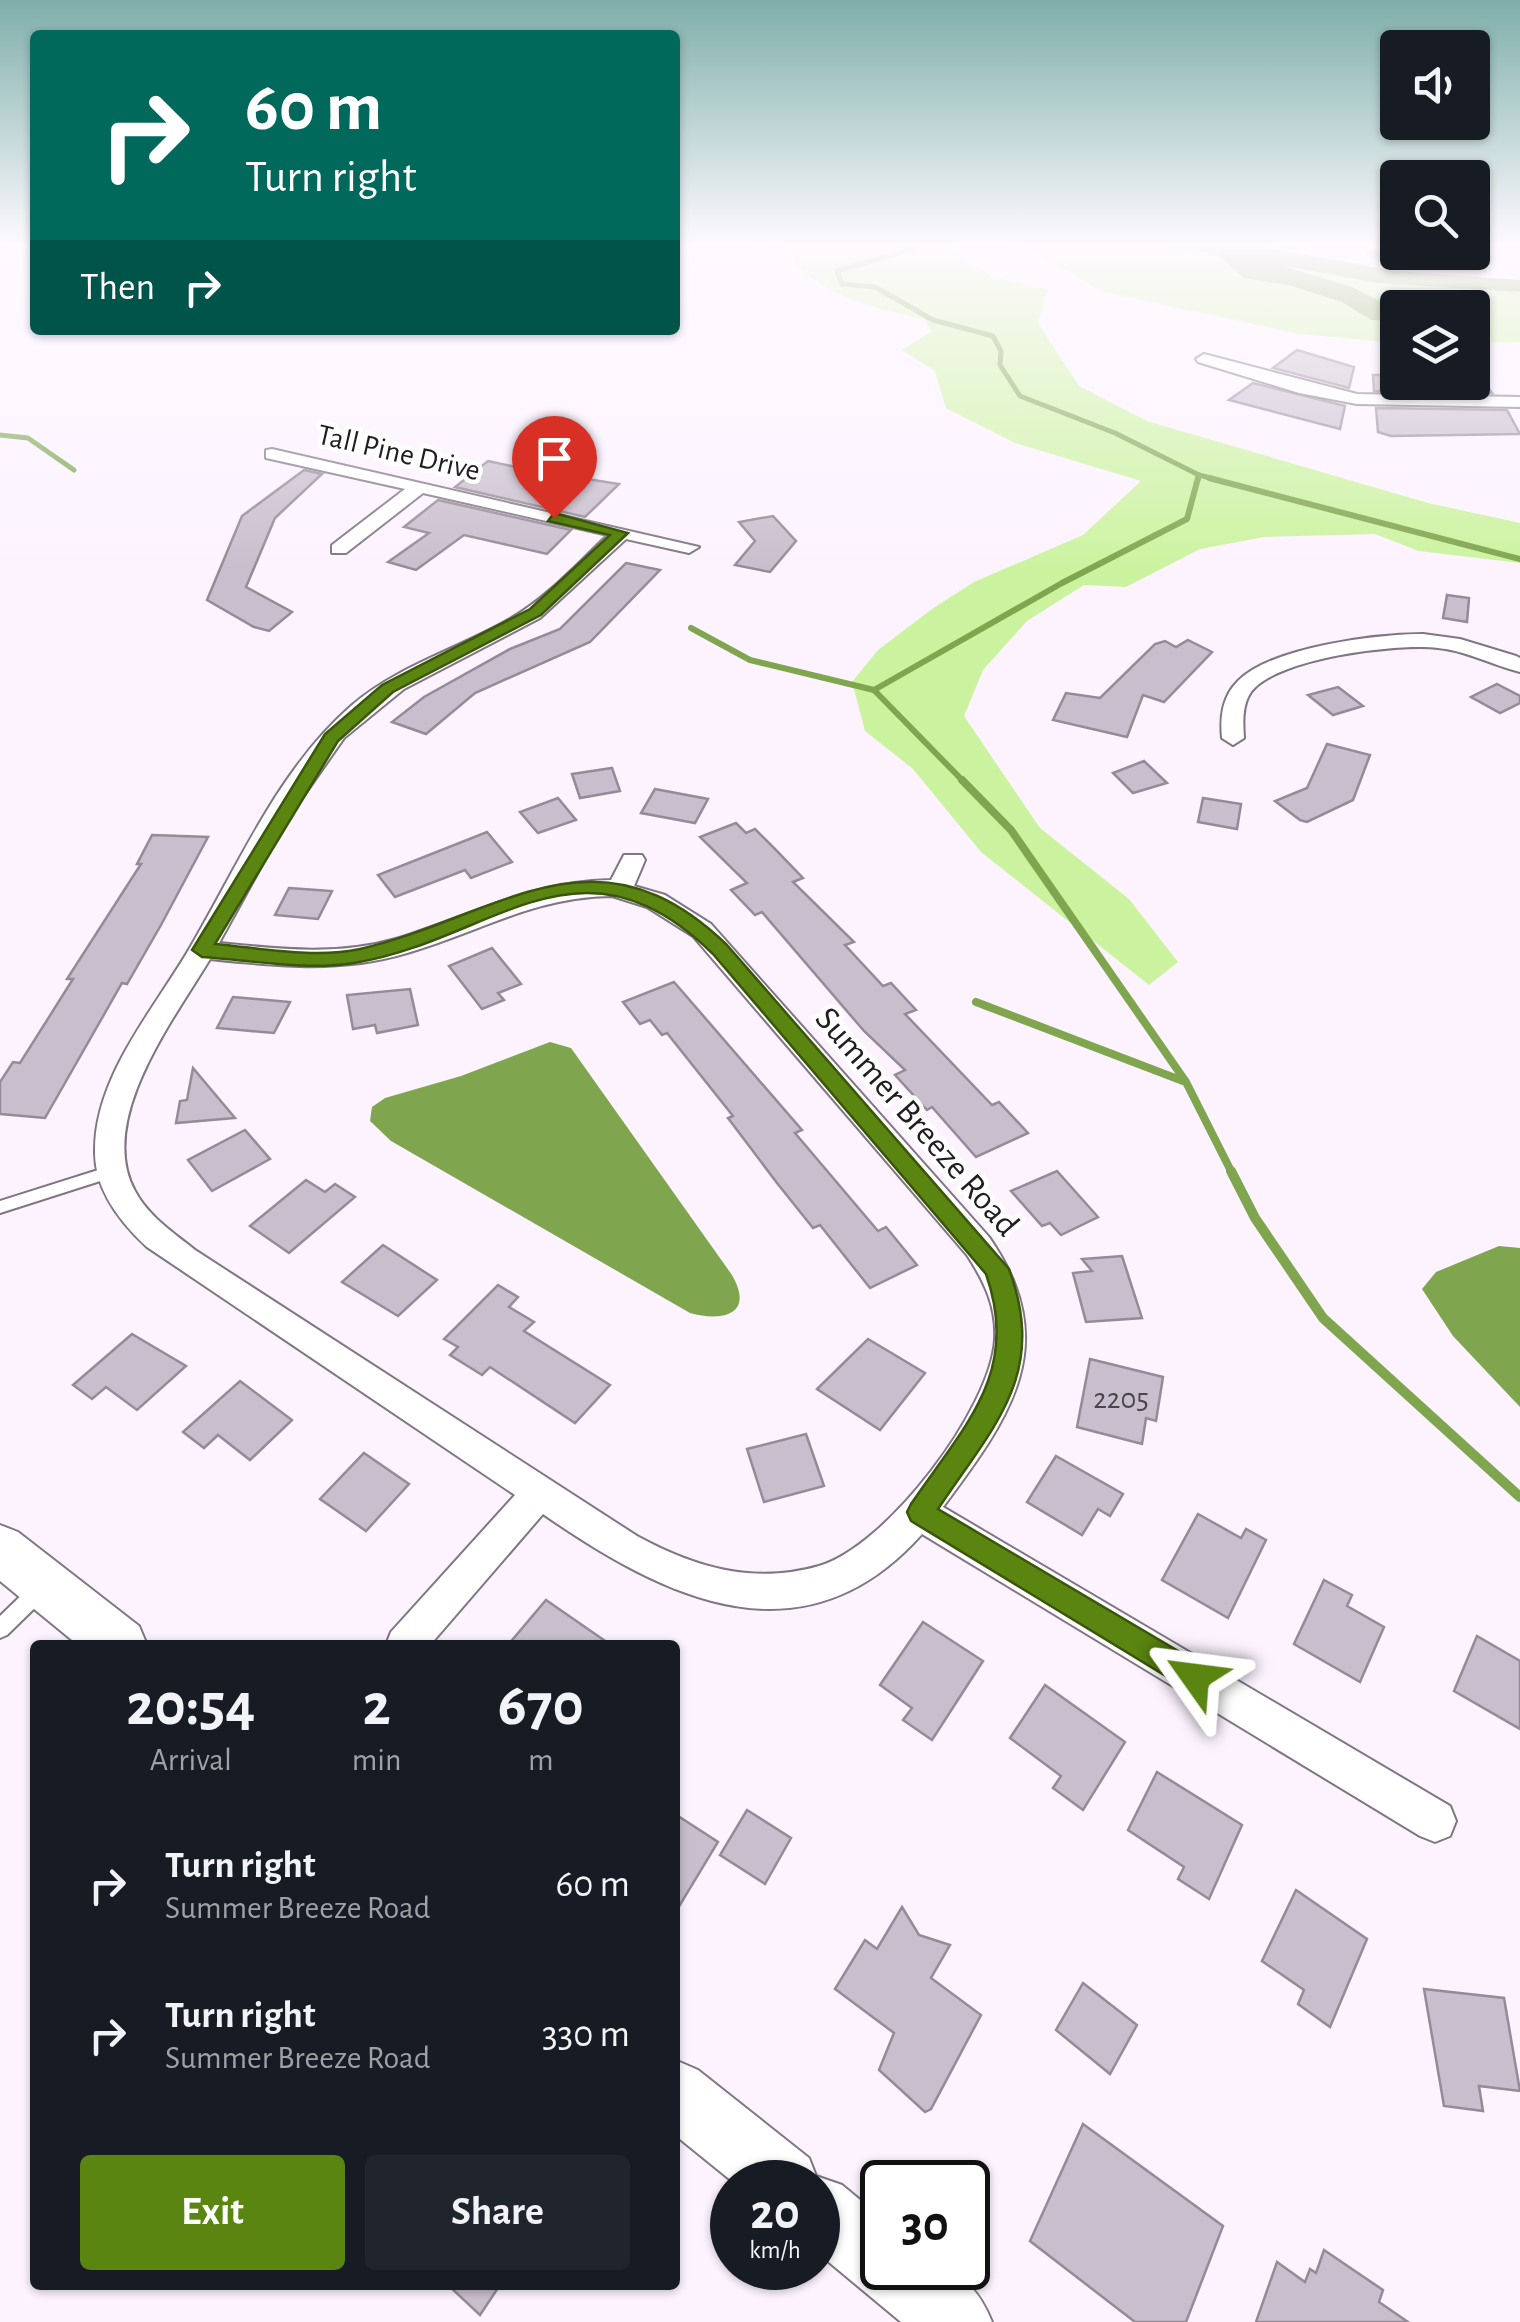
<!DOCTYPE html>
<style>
:root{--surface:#171b24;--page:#20242c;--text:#f1f3f6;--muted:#9ea1a6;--accent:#5a8510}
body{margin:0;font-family:"Alegreya Sans",sans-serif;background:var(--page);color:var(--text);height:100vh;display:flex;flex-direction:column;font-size:38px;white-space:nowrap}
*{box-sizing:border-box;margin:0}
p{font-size:32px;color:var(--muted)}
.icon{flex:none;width:55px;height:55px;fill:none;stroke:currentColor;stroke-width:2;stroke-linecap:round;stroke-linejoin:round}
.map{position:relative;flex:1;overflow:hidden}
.panel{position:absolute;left:30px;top:1640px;width:650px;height:650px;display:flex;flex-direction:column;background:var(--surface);border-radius:10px;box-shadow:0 2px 8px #0004}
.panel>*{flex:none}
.hud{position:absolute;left:30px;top:30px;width:650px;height:305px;border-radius:10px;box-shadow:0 2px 8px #0004;background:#00695c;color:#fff;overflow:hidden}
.controls{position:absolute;left:1380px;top:30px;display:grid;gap:20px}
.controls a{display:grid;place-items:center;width:110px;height:110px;border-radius:10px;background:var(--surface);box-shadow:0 2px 8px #0004;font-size:50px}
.speed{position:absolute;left:710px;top:2160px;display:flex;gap:20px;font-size:50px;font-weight:700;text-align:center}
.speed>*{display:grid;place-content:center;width:130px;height:130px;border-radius:50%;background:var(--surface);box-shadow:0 2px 8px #0004;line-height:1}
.speed small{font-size:25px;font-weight:400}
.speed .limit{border:5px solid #111;border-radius:15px;background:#fff;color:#111}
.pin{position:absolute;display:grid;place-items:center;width:85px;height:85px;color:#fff;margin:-102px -42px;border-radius:50% 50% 50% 0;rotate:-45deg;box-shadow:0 0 10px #0007}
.pin .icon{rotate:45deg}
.me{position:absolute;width:110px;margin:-55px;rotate:301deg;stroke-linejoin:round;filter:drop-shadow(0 0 8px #0008)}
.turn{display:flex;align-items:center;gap:35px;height:210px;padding:0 50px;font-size:45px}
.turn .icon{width:130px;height:130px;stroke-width:2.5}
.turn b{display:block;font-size:70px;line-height:85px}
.then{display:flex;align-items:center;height:95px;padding:0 50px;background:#0003;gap:20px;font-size:38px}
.eta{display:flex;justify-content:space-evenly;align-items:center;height:170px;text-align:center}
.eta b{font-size:60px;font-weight:700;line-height:70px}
.action{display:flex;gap:20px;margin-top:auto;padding:20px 50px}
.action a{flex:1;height:115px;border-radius:10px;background:var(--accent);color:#fff;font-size:40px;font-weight:700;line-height:115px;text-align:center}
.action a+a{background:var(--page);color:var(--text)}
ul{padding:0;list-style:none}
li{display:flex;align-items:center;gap:30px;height:150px;padding:0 50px}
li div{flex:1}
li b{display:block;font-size:38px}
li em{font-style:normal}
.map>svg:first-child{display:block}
.green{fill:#cbf39f}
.water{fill:#7fa64e}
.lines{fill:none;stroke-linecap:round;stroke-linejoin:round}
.stream-far3{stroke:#7fa64e;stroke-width:5}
.stream-far2{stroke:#7fa64e;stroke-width:6}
.stream-far1{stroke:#7fa64e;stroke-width:8}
.stream{stroke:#7fa64e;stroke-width:10}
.building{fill:#c9becd;stroke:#958a98;stroke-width:2.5}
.lane-casing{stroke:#807683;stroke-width:4}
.street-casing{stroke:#807683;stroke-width:4}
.secondary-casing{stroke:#807683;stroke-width:4}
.lane{fill:#fff;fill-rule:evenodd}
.street{fill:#fff;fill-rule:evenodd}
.secondary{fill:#fff;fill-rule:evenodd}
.route{fill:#5a8510;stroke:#3a560a;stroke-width:2.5}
.labels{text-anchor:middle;stroke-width:9;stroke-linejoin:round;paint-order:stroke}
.far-street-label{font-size:30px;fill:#201c21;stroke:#fff}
.number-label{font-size:30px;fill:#4a444c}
.street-label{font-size:35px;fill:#201c21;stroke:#fff}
</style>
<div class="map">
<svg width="1520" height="2322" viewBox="0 0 1520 2322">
<rect width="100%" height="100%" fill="#fcf3ff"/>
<g class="green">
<path d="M791,244h156v7l48,27 53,11 -10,34 41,63 68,35 281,82 92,20v40l-101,-12 -44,-17 -111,3 -64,12 -74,38 -42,-2 -57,36 -44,49 -19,46 76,112 89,71 49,63 -29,23 -168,-133 -68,-83 -48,-38 -13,-49 26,-32 54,-41 42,-27 109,-47 58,-54 -126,-38 -69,-35 -11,-37 -33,-21 30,-19 -8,-12c-51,-11 -104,-23 -138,-66z"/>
<polygon points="1022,244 1152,244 1219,255 1244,278 1288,285 1342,302 1371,319 1397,321 1397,343 1300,334 1100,291"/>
<polygon points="1279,264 1378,283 1520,292 1520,342 1473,343 1472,308 1397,310 1352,287"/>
</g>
<g class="water">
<polygon points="1152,244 1247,244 1395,271 1520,280 1520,292 1378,283 1280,265 1352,287 1397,310 1397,321 1371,320 1342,302 1288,285 1244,278 1218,255"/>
<path d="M1473,244h8l12,15 -4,6c-31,4 -104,9 -126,-13l34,-7 1,7h74z"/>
<path d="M550,1042l21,6 161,227c23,40 -10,47 -42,38l-299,-172 -21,-20 2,-14 13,-9 76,-22z"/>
<polygon points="1499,1246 1520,1248 1520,1407 1453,1336 1422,1289 1436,1272"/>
</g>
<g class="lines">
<g class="stream-far3">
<polyline points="896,244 912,249 837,271 842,284 875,287 933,320 993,336 1001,351 1000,365 1020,396 1115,433 1199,475 1198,480"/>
<polyline points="0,435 28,438 74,470"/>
<polyline points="1199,475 1218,480"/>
</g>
<g class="stream-far2">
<polyline points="1209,478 1520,559"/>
<polyline points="691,628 750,660 874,690 965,783"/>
<polyline points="874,690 1062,583 1187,519 1198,478"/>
</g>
<g class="stream-far1">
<polyline points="962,780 1011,830 1186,1082 1232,1173"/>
<polyline points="976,1002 1183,1081"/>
</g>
<polyline class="stream" points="1231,1171 1255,1218 1323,1318 1520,1497"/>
</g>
<g class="building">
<polygon points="1297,350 1354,367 1349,388 1273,368"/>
<polygon points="1373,375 1398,375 1398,382 1484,382 1492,393 1374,391"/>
<polygon points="1253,383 1345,406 1340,429 1229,400"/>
<polygon points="1376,408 1507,410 1520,434 1391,436 1378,432"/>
<polygon points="488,461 525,469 619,484 585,517 455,487"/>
<polygon points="304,470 322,474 275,518 246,587 292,612 269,631 254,627 207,600 242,516"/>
<polygon points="438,500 571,530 547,554 464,535 416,570 388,562 429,533 404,527"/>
<polygon points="773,516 796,541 770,572 735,565 755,541 739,522"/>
<polygon points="626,563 660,570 590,642 475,693 426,734 392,722 424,697 510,649 560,629"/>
<polygon points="1447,595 1469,598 1467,622 1443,618"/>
<polygon points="1188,640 1212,652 1164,702 1143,695 1127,737 1053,720 1066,693 1100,698 1155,644 1165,641 1176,647"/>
<polygon points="1497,684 1520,696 1520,703 1500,713 1471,697"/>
<polygon points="1338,687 1363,706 1333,715 1308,695"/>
<polygon points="1327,744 1370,755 1353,800 1307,822 1300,820 1275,801 1307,788"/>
<polygon points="1144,761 1167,783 1133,793 1113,773"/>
<polygon points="612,768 620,791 580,798 572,774"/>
<polygon points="655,789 708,799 695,823 641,813"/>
<polygon points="558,798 576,820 538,833 520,812"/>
<polygon points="1203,798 1241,804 1237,829 1198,822"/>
<polygon points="736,823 746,833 755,829 774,848 803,878 793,882 854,942 845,945 883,986 891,983 916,1010 905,1014 992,1105 999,1102 1028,1133 976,1157 932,1107 927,1110 895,1075 905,1070 864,1031 762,912 755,915 731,890 747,883 700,837"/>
<polygon points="487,832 512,862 471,878 465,870 395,897 378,875"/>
<polygon points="152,835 208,837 161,925 127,984 122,983 45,1118 0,1114 0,1082 13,1062 20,1063 73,979 67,979 141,864 137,864"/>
<polygon points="289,888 332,891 318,919 275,915"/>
<polygon points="492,948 521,984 498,993 504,1000 482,1009 449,966"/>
<polygon points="674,982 802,1130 795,1133 878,1231 886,1227 917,1265 870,1288 820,1225 813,1228 777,1183 728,1118 733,1116 667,1033 662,1035 650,1020 640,1024 623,1002"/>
<polygon points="410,989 418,1025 377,1033 375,1025 353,1029 347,995"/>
<polygon points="233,997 290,1002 274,1033 217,1028"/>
<polygon points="193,1068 235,1118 176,1123 180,1101 187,1100"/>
<polygon points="245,1130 270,1159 212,1191 188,1160"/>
<polygon points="1057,1171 1098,1217 1061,1235 1050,1223 1042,1226 1011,1191"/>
<polygon points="306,1180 325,1192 335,1184 355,1197 289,1253 250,1226"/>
<polygon points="383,1245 437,1280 398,1316 342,1282"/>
<polygon points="1122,1256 1142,1318 1086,1322 1073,1273 1092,1271 1082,1259"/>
<polygon points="498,1285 518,1297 509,1307 534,1322 524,1331 610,1385 575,1423 490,1367 482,1375 450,1355 458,1347 444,1339"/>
<polygon points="132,1334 186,1366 137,1410 106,1387 92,1399 73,1385"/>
<polygon points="868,1339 925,1373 880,1430 817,1389"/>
<polygon points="1090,1359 1163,1377 1156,1421 1146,1418 1142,1444 1077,1427"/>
<polygon points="240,1381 292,1420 250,1460 218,1435 204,1448 183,1432"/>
<polygon points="806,1434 824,1486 764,1502 747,1449"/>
<polygon points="364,1453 409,1484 366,1531 320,1499"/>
<polygon points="1056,1456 1123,1494 1110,1516 1098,1509 1082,1535 1027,1502"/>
<polygon points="1198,1514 1241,1538 1246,1529 1266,1540 1228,1618 1162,1580"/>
<polygon points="1324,1580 1352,1595 1347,1606 1384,1627 1360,1682 1294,1644"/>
<polygon points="546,1600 611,1645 508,1645"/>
<polygon points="923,1622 983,1661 932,1740 903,1720 912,1708 880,1685"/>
<polygon points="1477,1636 1520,1661 1520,1729 1454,1691"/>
<polygon points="1045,1685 1125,1742 1083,1810 1053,1788 1061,1776 1010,1738"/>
<polygon points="1157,1772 1242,1825 1209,1899 1178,1879 1184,1867 1128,1830"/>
<polygon points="747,1810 791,1838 765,1884 720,1855"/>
<polygon points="675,1814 718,1842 675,1913"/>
<polygon points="1296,1890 1367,1939 1330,2027 1298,2004 1304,1990 1262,1961"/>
<polygon points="902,1907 919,1935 950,1945 931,1978 981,2015 931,2109 925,2112 879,2070 894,2033 835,1989 865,1940 877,1949"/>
<polygon points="1083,1983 1137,2025 1110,2074 1056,2030"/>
<polygon points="1424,1989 1504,1998 1520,2091 1479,2086 1483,2111 1444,2106"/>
<polygon points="1083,2124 1223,2226 1186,2322 1135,2322 1030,2241"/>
<polygon points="1324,2250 1383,2290 1379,2302 1408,2322 1256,2322 1277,2262 1305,2282 1310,2269 1316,2273"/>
<polygon points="448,2285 500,2285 480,2315"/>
</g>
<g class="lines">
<g class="lane-casing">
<g id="lane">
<polygon points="114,1165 119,1167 122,1171 119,1175 0,1213 0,1201"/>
<polygon points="40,1581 47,1584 49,1590 47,1596 7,1635 0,1638 0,1616 33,1584"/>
</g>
</g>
<g class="street-casing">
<g id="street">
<polygon points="1204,354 1357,394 1520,397 1520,407 1357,404 1299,393 1198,362 1196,359"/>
<path d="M272,449l427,98 -10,6 -63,-14 -86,79 -136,71 -60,49 -58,83 -67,122c60,6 119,13 177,-4 74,-23 136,-58 215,-59l13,-25h18l3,5 -11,26 31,9 46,29 278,313c74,107 22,179 -46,270l507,299 6,15 -6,15 -15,6 -15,-6 -498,-302c-119,134 -258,64 -379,-20l-113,131h-44l5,-13 124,-137 -368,-248c-27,-25 -53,-58 -52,-97 0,-75 61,-143 96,-204 48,-82 87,-176 160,-240 46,-40 107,-57 159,-87 38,-22 67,-55 98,-84l-185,-42 -77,60h-14v-8l73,-56 -139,-31v-8zM612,896l35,11 46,29 274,319c17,26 30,52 28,85 -5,70 -108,206 -176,226 -66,19 -125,1 -182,-30l-442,-286c-21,-17 -47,-34 -60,-59 -39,-71 39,-172 75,-232 68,7 130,14 197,-6 73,-21 126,-56 205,-57z"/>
<path d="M1423,634l37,5 56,17 4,2v14c-28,-7 -53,-21 -82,-24 -40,-5 -162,10 -187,44 -9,13 -8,31 -7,46l-11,7 -11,-7c-2,-21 0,-41 16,-57 33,-34 140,-47 185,-47z"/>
</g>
</g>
<g class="secondary-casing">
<g id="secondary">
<polygon points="0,1525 18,1532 139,1626 147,1645 78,1645 0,1581"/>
<path d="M675,2060l23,10 111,88 7,18 26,9 40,33v50c56,0 86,-5 110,54h-91l-83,-69v-71h-85l-58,-47z"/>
</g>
</g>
<use href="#lane" class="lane"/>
<use href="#street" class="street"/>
<use href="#secondary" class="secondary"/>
</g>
<linearGradient id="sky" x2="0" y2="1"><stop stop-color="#7eaeaa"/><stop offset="0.43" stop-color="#fefaff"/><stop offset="1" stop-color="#fefaff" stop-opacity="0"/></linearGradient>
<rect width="1520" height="569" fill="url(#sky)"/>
<path class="route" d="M554,513l74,20 -87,82 -148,77 -55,49 -123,203c46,4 99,15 145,5 141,-33 235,-131 367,-4l282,324c39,106 -15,156 -71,240l267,158 5,10 -5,10 -10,4 -11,-4 -273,-166 -4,-9 4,-8c53,-78 110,-131 75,-230l-273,-320c-134,-131 -218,-14 -359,9 -49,8 -103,-3 -152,-6l-10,-7 133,-216 57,-49 148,-76 80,-74 -62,-14z"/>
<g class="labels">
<g class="far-street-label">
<text transform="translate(399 452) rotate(13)" y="10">Tall Pine Drive</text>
</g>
<g class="number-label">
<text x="1121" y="1408">2205</text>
</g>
<g class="street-label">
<text transform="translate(918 1121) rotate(49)" y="12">Summer Breeze Road</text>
</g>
</g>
</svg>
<div class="controls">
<a><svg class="icon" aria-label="sound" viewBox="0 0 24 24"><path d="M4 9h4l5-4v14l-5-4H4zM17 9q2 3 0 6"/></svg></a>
<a><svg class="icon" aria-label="search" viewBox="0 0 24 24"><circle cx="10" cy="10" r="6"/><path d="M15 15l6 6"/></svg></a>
<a><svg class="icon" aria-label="layers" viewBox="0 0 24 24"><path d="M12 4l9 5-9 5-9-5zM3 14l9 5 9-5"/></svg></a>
</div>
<div class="speed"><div>20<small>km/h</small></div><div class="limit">30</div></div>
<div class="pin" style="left:554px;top:518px;background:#d93025"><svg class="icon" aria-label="arrive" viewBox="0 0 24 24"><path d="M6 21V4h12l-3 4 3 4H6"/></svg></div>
<svg class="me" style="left:1195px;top:1677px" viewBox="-20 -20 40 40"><path d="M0-17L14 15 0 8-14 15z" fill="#5a8510" stroke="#fff" stroke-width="4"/></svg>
<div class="hud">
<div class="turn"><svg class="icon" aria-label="right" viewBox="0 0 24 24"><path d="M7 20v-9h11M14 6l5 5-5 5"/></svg><div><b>60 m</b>Turn right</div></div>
<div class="then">Then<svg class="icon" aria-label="right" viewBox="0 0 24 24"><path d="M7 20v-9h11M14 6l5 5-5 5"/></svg></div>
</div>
<section class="panel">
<div class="eta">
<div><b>20:54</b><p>Arrival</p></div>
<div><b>2</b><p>min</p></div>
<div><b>670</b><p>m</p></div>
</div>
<ul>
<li><svg class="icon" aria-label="right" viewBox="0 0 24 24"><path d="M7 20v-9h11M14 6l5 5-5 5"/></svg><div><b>Turn right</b><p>Summer Breeze Road</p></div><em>60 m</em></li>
<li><svg class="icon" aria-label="right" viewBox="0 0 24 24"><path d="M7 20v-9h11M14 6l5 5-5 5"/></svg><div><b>Turn right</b><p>Summer Breeze Road</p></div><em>330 m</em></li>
</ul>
<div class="action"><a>Exit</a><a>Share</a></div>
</section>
</div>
